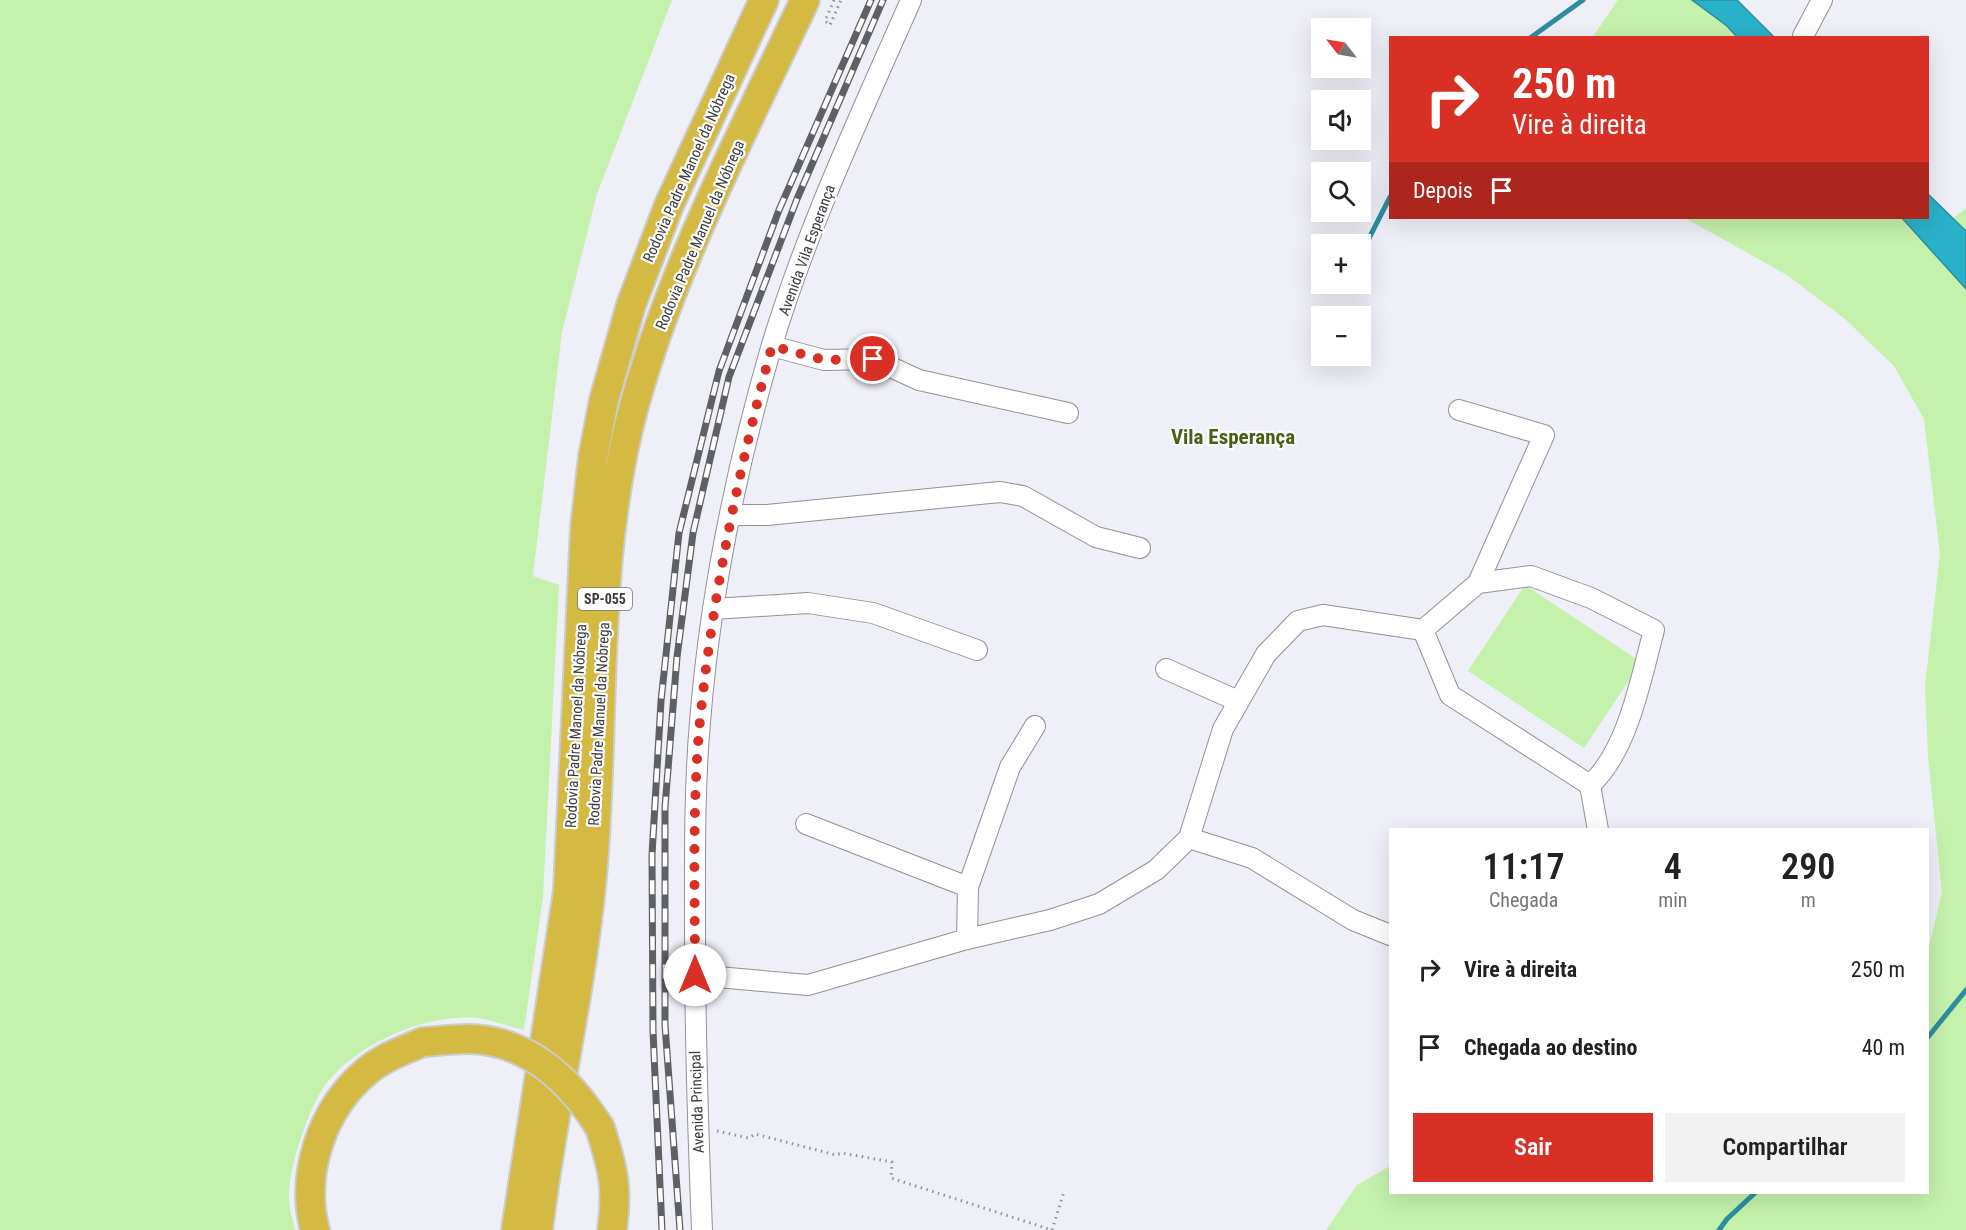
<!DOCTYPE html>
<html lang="pt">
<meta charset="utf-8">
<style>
:root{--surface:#fff;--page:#f2f2f2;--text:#222;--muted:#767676;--accent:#d93025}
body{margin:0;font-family:"Roboto Condensed",sans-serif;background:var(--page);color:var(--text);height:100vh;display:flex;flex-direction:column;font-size:22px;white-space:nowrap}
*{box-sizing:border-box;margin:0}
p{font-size:20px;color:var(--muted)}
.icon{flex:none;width:33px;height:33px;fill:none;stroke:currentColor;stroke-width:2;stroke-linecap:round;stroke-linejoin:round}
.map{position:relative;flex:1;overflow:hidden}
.sheet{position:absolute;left:1389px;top:828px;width:540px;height:366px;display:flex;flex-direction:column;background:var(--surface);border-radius:0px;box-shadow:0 6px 24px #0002}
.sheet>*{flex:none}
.guide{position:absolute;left:1389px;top:36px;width:540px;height:183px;border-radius:0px;box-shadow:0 6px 24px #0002;background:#d93025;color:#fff;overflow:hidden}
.needle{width:39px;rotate:301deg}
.controls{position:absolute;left:1311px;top:18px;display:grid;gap:12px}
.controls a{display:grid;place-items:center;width:60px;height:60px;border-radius:0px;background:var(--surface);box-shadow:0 6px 24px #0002;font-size:30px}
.pin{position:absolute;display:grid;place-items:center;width:51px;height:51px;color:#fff;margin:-26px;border:3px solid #fff;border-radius:50%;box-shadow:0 2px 6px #0007}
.me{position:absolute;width:66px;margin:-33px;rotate:0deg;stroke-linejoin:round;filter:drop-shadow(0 0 4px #0008)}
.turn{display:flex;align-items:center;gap:21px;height:126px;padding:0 24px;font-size:27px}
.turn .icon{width:78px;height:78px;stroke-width:2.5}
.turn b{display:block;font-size:42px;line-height:51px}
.then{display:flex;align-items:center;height:57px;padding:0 24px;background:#0003;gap:12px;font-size:22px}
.eta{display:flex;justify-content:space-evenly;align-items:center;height:102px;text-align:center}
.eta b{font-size:36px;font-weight:600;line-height:42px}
.cta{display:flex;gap:12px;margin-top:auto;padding:12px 24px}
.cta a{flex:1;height:69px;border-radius:0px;background:var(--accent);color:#fff;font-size:24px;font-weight:600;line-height:69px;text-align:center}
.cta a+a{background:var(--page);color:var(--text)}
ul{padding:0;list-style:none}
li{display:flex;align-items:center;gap:18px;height:78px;padding:0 24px}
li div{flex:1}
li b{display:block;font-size:22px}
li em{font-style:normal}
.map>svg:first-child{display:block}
.green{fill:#c4f1ac}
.water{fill:#29b1c9;stroke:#2e8ea0;stroke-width:1.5}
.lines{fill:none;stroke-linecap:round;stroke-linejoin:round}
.stream{stroke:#2e8ea0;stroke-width:5}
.minor-casing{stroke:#919198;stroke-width:22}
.highway-casing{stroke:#cccccd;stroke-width:32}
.path{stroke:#929398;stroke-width:3;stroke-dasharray:1.5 4.5;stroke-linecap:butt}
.minor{stroke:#fff;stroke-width:20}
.highway{stroke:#d4ba43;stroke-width:28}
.rail-casing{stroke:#5f6064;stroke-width:7}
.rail{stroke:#fdfdfe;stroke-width:4.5;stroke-dasharray:14;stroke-linecap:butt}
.highway-bridge-casing{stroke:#cccccd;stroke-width:32;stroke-linecap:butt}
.highway-bridge{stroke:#d4ba43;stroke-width:28}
.route{stroke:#d93025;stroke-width:10;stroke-dasharray:0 18}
.labels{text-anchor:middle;stroke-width:4.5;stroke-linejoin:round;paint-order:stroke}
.shield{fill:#fdfdfe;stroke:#757678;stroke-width:1.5}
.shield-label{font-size:14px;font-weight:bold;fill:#3b3c3f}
.street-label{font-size:15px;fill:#3b3c3f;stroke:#fdfdfe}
.district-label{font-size:21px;font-weight:bold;fill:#4a5e14;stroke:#fdfdfe}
</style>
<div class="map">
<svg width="1966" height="1230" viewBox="0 0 1966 1230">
<rect width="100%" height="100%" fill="#efeff7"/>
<g class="green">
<path d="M0,0h672l-75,194 -35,138 -29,244 26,9 -16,312 -19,133c-13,-3 -27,-8 -40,-11 -54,-9 -136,27 -164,74 -14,24 -32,78 -31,105 0,11 4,22 6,32h-295z"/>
<polygon points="1618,0 1692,0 1727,26 1737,37 1592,38"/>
<polygon points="1966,208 1966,231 1952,219"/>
<polygon points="1685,218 1902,218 1966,289 1966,1230 1326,1230 1357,1185 1390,1166 1390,1192 1928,1192 1928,951 1942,892 1928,757 1925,686 1940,554 1924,419 1894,366 1845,319 1787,275"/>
<polygon points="1525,585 1641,662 1584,748 1468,671"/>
</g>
<g class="water">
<polygon points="1692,0 1737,0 1774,37 1737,37 1727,26"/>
<polygon points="1928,194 1966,231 1966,289 1902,218 1928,218"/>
</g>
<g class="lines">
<g class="stream">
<polyline points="1530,38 1583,0"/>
<polyline points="1360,256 1390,197"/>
<polyline points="1928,1037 1966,990"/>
<polyline points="1719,1230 1727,1219 1756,1192"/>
</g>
<g class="minor-casing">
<g id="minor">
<polyline points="1803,36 1822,0"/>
<polyline points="772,346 824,360 873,359 919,380 1068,413"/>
<polyline points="1459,410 1544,435 1478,583 1423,630 1450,695 1590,785 1598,830"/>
<polyline points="731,515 767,515 1000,492 1023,496 1096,537 1140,548"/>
<path d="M1478,583l53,-7 60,22 63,32c-13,48 -26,121 -64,155"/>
<polyline points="713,609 808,603 873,613 977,650"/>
<polyline points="1166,669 1238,701"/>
<polyline points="806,824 968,887 967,939"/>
<polyline points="1189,838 1252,858 1353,920 1390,935"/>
<polyline points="968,887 1010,767 1035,726"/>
<polyline points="695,975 808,985 967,939 1050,920 1099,904 1156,870 1189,838 1223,729 1266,654 1298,621 1323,615 1423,630"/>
<path d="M702,1230c-4,-100 -7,-199 -7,-299 0,-69 -1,-140 5,-209 10,-126 36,-253 71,-374 36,-120 90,-234 140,-348"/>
</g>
</g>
<g class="highway-casing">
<g id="highway">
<path d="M600,1128c13,40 18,60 12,102"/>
<path d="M315,1230c-15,-56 7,-121 51,-158 16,-14 38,-22 57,-30"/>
<polyline points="516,1230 568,891 585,528 593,457 604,400 631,305 669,205 764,0"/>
<path d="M538,1230c14,-118 43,-235 54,-354 14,-156 0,-317 42,-470 39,-141 109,-274 171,-406"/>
</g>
</g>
<g class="path">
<polyline points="834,0 825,21 830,25 841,0"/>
<polyline points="717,1131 749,1138 755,1134 836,1155 842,1153 892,1162 891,1178 1052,1230"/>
<polyline points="1052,1230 1064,1192"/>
</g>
<use href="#minor" class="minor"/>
<use href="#highway" class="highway"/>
<g class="rail-casing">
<g id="rail">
<polyline points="662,1230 653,1031 652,855 661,701 679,533 719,371 779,210 871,0"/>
<polyline points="680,1230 665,1025 665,807 677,657 693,533 729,377 797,199 883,0"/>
</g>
</g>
<use href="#rail" class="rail"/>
<g class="highway-bridge-casing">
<path id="highway-bridge" d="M423,1042c15,-1 31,-3 46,-3 59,1 102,42 131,89"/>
</g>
<use href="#highway-bridge" class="highway-bridge"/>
</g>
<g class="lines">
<path class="route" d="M695,975c0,-85 -3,-171 5,-255 13,-127 39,-251 72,-374l52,14 49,-1"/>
</g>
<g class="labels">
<rect class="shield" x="578" y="588" width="54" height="22" rx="4.5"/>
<g class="shield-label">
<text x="605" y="604">SP-055</text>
</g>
<g class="street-label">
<text transform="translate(689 168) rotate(-66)" y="5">Rodovia Padre Manoel da Nóbrega</text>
<text transform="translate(700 235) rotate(-67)" y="5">Rodovia Padre Manuel da Nóbrega</text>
<text transform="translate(807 250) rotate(-70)" y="5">Avenida Vila Esperança</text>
<text transform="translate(599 724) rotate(-87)" y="5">Rodovia Padre Manuel da Nóbrega</text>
<text transform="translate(576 726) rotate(-87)" y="5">Rodovia Padre Manoel da Nóbrega</text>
<text transform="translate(697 1102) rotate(-92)" y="5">Avenida Principal</text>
</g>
<g class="district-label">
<text x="1233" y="444">Vila Esperança</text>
</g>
</g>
</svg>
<div class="controls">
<a><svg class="needle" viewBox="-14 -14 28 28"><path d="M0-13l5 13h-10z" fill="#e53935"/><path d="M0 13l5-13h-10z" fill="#767676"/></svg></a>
<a><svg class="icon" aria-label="sound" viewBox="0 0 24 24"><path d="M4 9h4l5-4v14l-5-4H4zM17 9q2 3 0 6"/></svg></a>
<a><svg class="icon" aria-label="search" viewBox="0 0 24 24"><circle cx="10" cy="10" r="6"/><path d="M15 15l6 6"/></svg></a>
<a>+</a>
<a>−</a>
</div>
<div class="pin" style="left:873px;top:359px;background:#d93025"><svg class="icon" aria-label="arrive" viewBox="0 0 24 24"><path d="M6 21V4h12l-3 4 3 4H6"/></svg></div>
<svg class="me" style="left:695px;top:975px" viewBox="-20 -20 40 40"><circle r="19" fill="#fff"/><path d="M0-13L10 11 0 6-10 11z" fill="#d93025"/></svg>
<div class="guide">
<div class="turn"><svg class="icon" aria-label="right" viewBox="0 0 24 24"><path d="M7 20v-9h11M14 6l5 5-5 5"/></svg><div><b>250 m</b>Vire à direita</div></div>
<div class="then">Depois<svg class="icon" aria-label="arrive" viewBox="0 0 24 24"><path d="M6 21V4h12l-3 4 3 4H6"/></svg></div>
</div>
<section class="sheet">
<div class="eta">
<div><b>11:17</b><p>Chegada</p></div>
<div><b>4</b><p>min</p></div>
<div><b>290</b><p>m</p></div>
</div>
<ul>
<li><svg class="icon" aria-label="right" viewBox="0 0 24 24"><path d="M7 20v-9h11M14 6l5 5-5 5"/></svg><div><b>Vire à direita</b></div><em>250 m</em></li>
<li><svg class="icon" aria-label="arrive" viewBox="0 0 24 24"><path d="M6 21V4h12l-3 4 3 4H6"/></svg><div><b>Chegada ao destino</b></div><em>40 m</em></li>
</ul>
<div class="cta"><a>Sair</a><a>Compartilhar</a></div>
</section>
</div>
